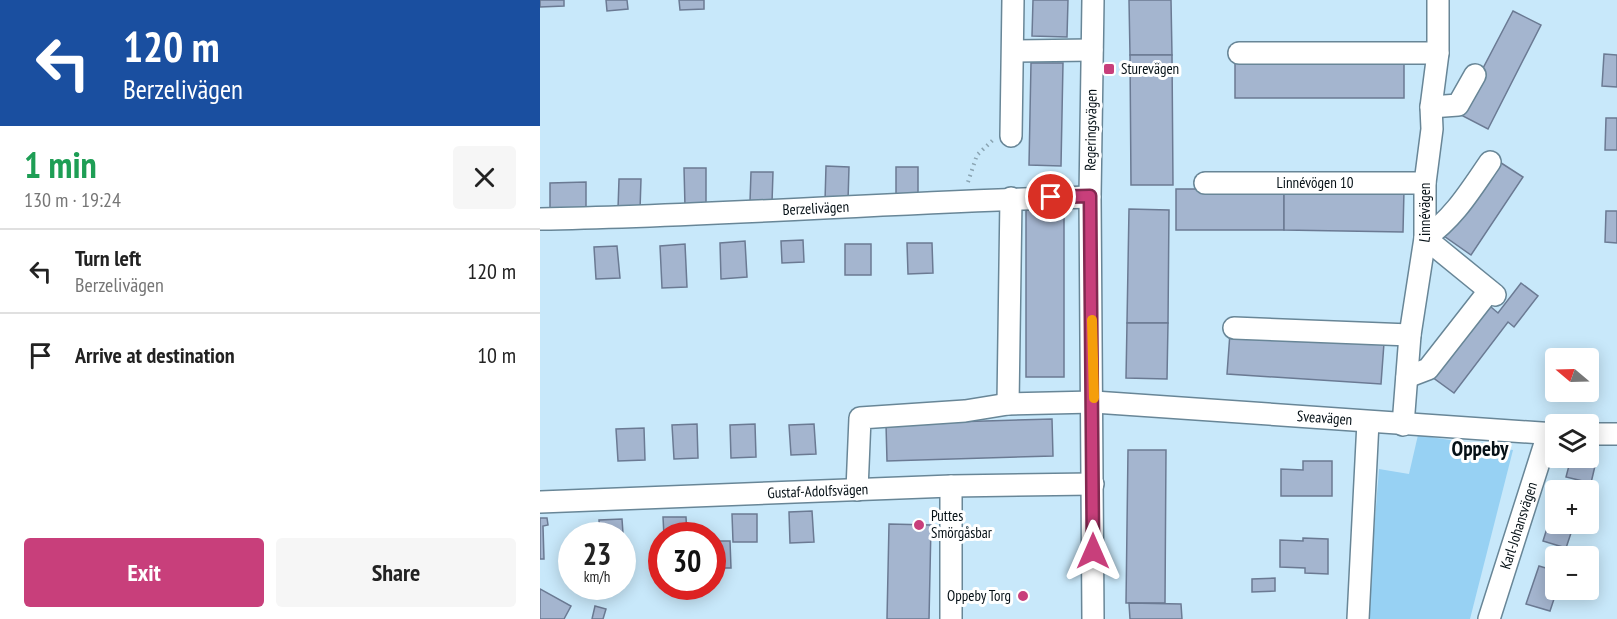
<!DOCTYPE html>
<meta charset="utf-8">
<style>
:root{--surface:#fff;--page:#f6f6f6;--text:#222;--muted:#767676;--line:#e0e0e0;--accent:#c83f7b}
body{margin:0;font-family:"PT Sans Narrow",sans-serif;background:var(--page);color:var(--text);height:100vh;display:flex;flex-direction:column;font-size:22px;white-space:nowrap}
*{box-sizing:border-box;margin:0}
p{font-size:20px;color:var(--muted)}
.icon{flex:none;width:33px;height:33px;fill:none;stroke:currentColor;stroke-width:2;stroke-linecap:round;stroke-linejoin:round}
.map{position:relative;flex:1;overflow:hidden}
.side{display:flex;flex-direction:column;background:var(--surface);width:540px}
.side>*{flex:none}
.hud{background:#1a4fa0;color:#fff;overflow:hidden}
.needle{width:39px;rotate:289deg}
.buttons{position:absolute;left:1005px;top:348px;display:grid;gap:12px}
.buttons a{display:grid;place-items:center;width:54px;height:54px;border-radius:6px;background:var(--surface);box-shadow:0 3px 15px #0003;font-size:30px}
.speed{position:absolute;left:18px;top:522px;display:flex;gap:12px;font-size:30px;font-weight:700;text-align:center}
.speed>*{display:grid;place-content:center;width:78px;height:78px;border-radius:50%;background:var(--surface);box-shadow:0 3px 15px #0003;line-height:1}
.speed small{font-size:15px;font-weight:400}
.speed .limit{border:9px solid #d22;background:#fff;color:#111}
.pin{position:absolute;display:grid;place-items:center;width:51px;height:51px;color:#fff;margin:-26px;border:3px solid #fff;border-radius:50%;box-shadow:0 2px 6px #0007}
.me{position:absolute;width:66px;margin:-33px;rotate:0deg;stroke-linejoin:round;filter:drop-shadow(0 0 4px #0008)}
.turn{display:flex;align-items:center;gap:21px;height:126px;padding:0 24px;font-size:27px}
.turn .icon{width:78px;height:78px;stroke-width:2.5}
.turn b{display:block;font-size:42px;line-height:51px}
.round{display:grid;place-items:center;flex:none;width:63px;height:63px;border-radius:6px;background:var(--page)}
.headline{display:flex;align-items:center;justify-content:space-between;height:102px;padding:0 24px}
h1{font-size:36px;font-weight:700;line-height:45px;color:#1e9e55}
.primary-button{display:flex;gap:12px;margin-top:auto;padding:12px 24px}
.primary-button a{flex:1;height:69px;border-radius:6px;background:var(--accent);color:#fff;font-size:24px;font-weight:700;line-height:69px;text-align:center}
.primary-button a+a{background:var(--page);color:var(--text)}
ul{padding:0;list-style:none}
li{display:flex;align-items:center;gap:18px;height:84px;padding:0 24px;border-top:2px solid var(--line)}
li div{flex:1}
li b{display:block;font-size:22px}
li em{font-style:normal}
main{display:flex;flex:1;min-height:0}
.map>svg:first-child{display:block}
.green{fill:#97d1f3}
.building{fill:#a4b5cf;stroke:#6b7a93;stroke-width:1.5}
.lines{fill:none;stroke-linecap:round;stroke-linejoin:round}
.minor-casing{stroke:#688697;stroke-width:24}
.path{stroke:#8aa4b2;stroke-width:4;stroke-dasharray:1.5 4.5;stroke-linecap:butt}
.minor{stroke:#fff;stroke-width:21}
.route-casing{stroke:#822950;stroke-width:15}
.route{stroke:#c83f7b;stroke-width:10}
.slow{stroke:#f59e0b;stroke-width:10}
.poi-dot{fill:#c83f7b;stroke:#fff;stroke-width:2}
.labels{text-anchor:middle;stroke-width:6;stroke-linejoin:round;paint-order:stroke}
.poi-label{font-size:15px;fill:#051016;stroke:#fff;text-anchor:start}
.street-label{font-size:15px;fill:#051016;stroke:#fff}
.district-label{font-size:21px;font-weight:bold;fill:#051016;stroke:#fff}
</style>
<main>
<section class="side">
<div class="hud">
<div class="turn"><svg class="icon" aria-label="left" viewBox="0 0 24 24"><path d="M17 20v-9H6M10 6l-5 5 5 5"/></svg><div><b>120 m</b>Berzelivägen</div></div>
</div>
<div class="headline"><div><h1>1 min</h1><p>130 m · 19:24</p></div><a class="round"><svg class="icon" aria-label="close" viewBox="0 0 24 24"><path d="M6 6l12 12M18 6L6 18"/></svg></a></div>
<ul>
<li><svg class="icon" aria-label="left" viewBox="0 0 24 24"><path d="M17 20v-9H6M10 6l-5 5 5 5"/></svg><div><b>Turn left</b><p>Berzelivägen</p></div><em>120 m</em></li>
<li><svg class="icon" aria-label="arrive" viewBox="0 0 24 24"><path d="M6 21V4h12l-3 4 3 4H6"/></svg><div><b>Arrive at destination</b></div><em>10 m</em></li>
</ul>
<div class="primary-button"><a>Exit</a><a>Share</a></div>
</section>
<div class="map">
<svg width="1077" height="619" viewBox="0 0 1077 619">
<rect width="100%" height="100%" fill="#c8e8fa"/>
<polygon class="green" points="878,435 973,450 930,619 827,619 839,469 869,474"/>
<g class="building">
<polygon points="0,0 24,0 24,6 0,7"/>
<polygon points="66,0 87,0 88,9 67,11"/>
<polygon points="139,0 164,0 164,9 140,10"/>
<polygon points="493,0 528,0 527,37 492,36"/>
<polygon points="589,0 631,0 632,55 590,55"/>
<polygon points="973,11 1001,25 948,129 919,114"/>
<polygon points="1064,54 1077,55 1077,87 1062,86"/>
<polygon points="590,55 632,55 633,185 591,185"/>
<rect x="695" y="57" width="169" height="41"/>
<polygon points="491,63 523,63 521,166 489,165"/>
<polygon points="1066,118 1077,118 1077,150 1065,150"/>
<polygon points="955,159 983,177 931,255 904,236"/>
<polygon points="286,166 309,167 308,201 285,201"/>
<rect x="356" y="167" width="22" height="28"/>
<polygon points="144,168 166,168 166,207 145,207"/>
<polygon points="211,172 233,172 232,203 210,202"/>
<polygon points="79,179 101,179 100,210 78,209"/>
<polygon points="46,182 46,212 10,212 10,183"/>
<rect x="636" y="189" width="108" height="41"/>
<polygon points="744,189 864,190 863,232 744,230"/>
<polygon points="589,209 629,210 628,323 587,323"/>
<rect x="486" y="210" width="38" height="167"/>
<polygon points="1066,211 1077,211 1077,243 1065,242"/>
<polygon points="263,240 264,262 242,263 241,241"/>
<polygon points="205,241 207,277 181,279 180,243"/>
<polygon points="367,243 392,243 393,273 368,274"/>
<polygon points="145,244 147,287 122,288 120,246"/>
<rect x="305" y="244" width="26" height="31"/>
<polygon points="77,246 80,278 56,279 54,247"/>
<polygon points="981,283 998,296 974,327 968,322 914,393 888,374 944,301 958,313"/>
<polygon points="587,323 628,323 627,379 586,378"/>
<polygon points="690,333 844,343 841,384 687,374"/>
<polygon points="512,419 513,456 347,461 346,424"/>
<polygon points="157,424 158,458 134,459 132,425"/>
<polygon points="215,424 216,457 191,458 190,425"/>
<polygon points="274,424 276,454 251,455 249,425"/>
<polygon points="104,428 105,460 78,461 76,429"/>
<polygon points="588,450 626,450 625,603 586,603"/>
<polygon points="1048,451 1058,453 1051,483 1026,477 1031,458 1048,458"/>
<polygon points="763,461 792,461 792,496 741,496 741,469 763,470"/>
<polygon points="1013,509 1016,510 1016,524 1034,524 1026,548 1003,541"/>
<polygon points="272,511 274,542 250,543 249,512"/>
<polygon points="192,514 217,514 217,542 193,542"/>
<polygon points="123,517 146,517 147,536 124,536"/>
<polygon points="0,518 7,518 8,525 3,526 4,559 0,559"/>
<polygon points="82,519 84,548 82,548 82,536 60,536 59,520"/>
<polygon points="349,524 391,525 389,619 347,619"/>
<polygon points="763,538 788,539 788,574 765,573 765,568 740,567 740,540 763,541"/>
<polygon points="175,541 190,541 191,568 175,568"/>
<polygon points="999,566 1016,571 1017,590 1010,611 986,604"/>
<polygon points="735,578 735,591 712,592 712,579"/>
<polygon points="0,589 31,606 24,619 0,619"/>
<polygon points="589,603 641,604 642,619 590,619"/>
<polygon points="55,606 66,609 63,619 52,619"/>
</g>
<g class="lines">
<g class="minor-casing">
<g id="minor">
<polyline points="553,0 550,197 553,619"/>
<polyline points="473,51 552,50"/>
<polyline points="699,53 898,53"/>
<polyline points="891,107 918,105 935,75"/>
<polyline points="471,136 473,0"/>
<path d="M950,162c-20,29 -36,56 -65,76l70,57"/>
<path id="s1" d="M665,183h220"/>
<path id="s2" d="M0,219c184,-3 367,-18 550,-22"/>
<polyline points="694,328 870,335"/>
<polyline points="867,377 888,369 949,291"/>
<polyline points="468,404 471,198"/>
<path id="s3" d="M863,425l7,-90 15,-97v-55l7,-54 -1,-22 7,-54v-53"/>
<polyline points="1048,434 1077,434"/>
<polyline points="411,486 411,619"/>
<path id="s4" d="M317,490l3,-72 105,-7 43,-7 86,-2 462,32"/>
<path id="s5" d="M0,502l411,-16 142,-2"/>
<polyline points="818,619 828,422"/>
<path id="s6" d="M949,619l59,-185"/>
</g>
</g>
<polyline class="path" points="428,182 437,155 453,140"/>
<use href="#minor" class="minor"/>
</g>
<g class="lines">
<g class="route-casing">
<polyline id="route" points="511,197 550,196 553,551"/>
</g>
<use href="#route" class="route"/>
<polyline class="slow" points="552,320 554,398"/>
</g>
<g class="poi-dot">
<rect x="563" y="63" width="12" height="12" rx="3"/>
<circle cx="379" cy="525" r="6"/>
<circle cx="483" cy="596" r="6"/>
</g>
<g class="labels">
<g class="poi-label">
<text x="581" y="74">Sturevägen</text>
<text x="391" y="521">Puttes<tspan x="391" dy="17">Smörgåsbar</tspan></text>
<text x="471" y="601" text-anchor="end">Oppeby Torg</text>
</g>
<g class="street-label">
<text transform="translate(551 130) rotate(-89)" y="5">Regeringsvägen</text>
<text dy="5" stroke="none"><textPath href="#s1" startOffset="110">Linnévögen 10</textPath></text>
<text dy="5" stroke="none"><textPath href="#s2" startOffset="276">Berzelivägen</textPath></text>
<text dy="5" stroke="none"><textPath href="#s3" startOffset="214">Linnévägen</textPath></text>
<text dy="5" stroke="none"><textPath href="#s4" startOffset="538">Sveavägen</textPath></text>
<text dy="5" stroke="none"><textPath href="#s5" startOffset="278">Gustaf-Adolfsvägen</textPath></text>
<text dy="5" stroke="none"><textPath href="#s6" startOffset="98">Karl-Johansvägen</textPath></text>
</g>
<g class="district-label">
<text x="940" y="456">Oppeby</text>
</g>
</g>
</svg>
<div class="buttons">
<a><svg class="needle" viewBox="-14 -14 28 28"><path d="M0-13l5 13h-10z" fill="#e53935"/><path d="M0 13l5-13h-10z" fill="#767676"/></svg></a>
<a><svg class="icon" aria-label="layers" viewBox="0 0 24 24"><path d="M12 4l9 5-9 5-9-5zM3 14l9 5 9-5"/></svg></a>
<a>+</a>
<a>−</a>
</div>
<div class="speed"><div>23<small>km/h</small></div><div class="limit">30</div></div>
<div class="pin" style="left:511px;top:197px;background:#d93025"><svg class="icon" aria-label="arrive" viewBox="0 0 24 24"><path d="M6 21V4h12l-3 4 3 4H6"/></svg></div>
<svg class="me" style="left:553px;top:551px" viewBox="-20 -20 40 40"><path d="M0-17L14 15 0 8-14 15z" fill="#c83f7b" stroke="#fff" stroke-width="4"/></svg>
</div>
</main>
